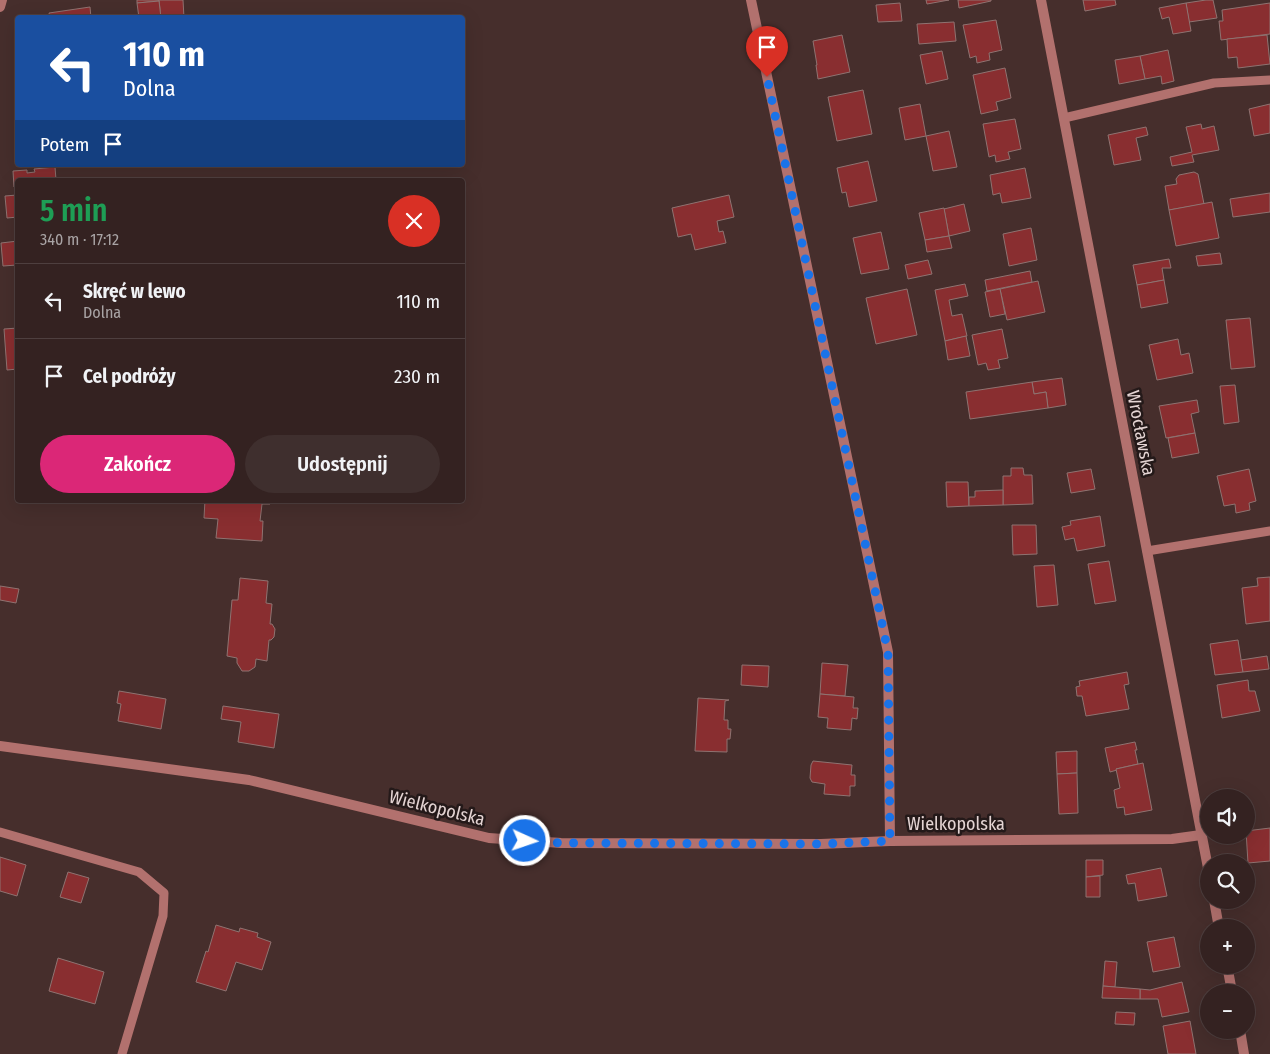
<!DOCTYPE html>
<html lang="pl">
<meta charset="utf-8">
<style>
:root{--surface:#342221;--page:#3f2f2e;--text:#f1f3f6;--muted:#a9a4a5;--line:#4e3f3f;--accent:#db2777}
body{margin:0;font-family:"Fira Sans Condensed",sans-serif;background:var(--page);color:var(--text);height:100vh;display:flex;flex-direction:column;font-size:19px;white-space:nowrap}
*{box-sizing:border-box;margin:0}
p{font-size:16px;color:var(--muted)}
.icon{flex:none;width:28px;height:28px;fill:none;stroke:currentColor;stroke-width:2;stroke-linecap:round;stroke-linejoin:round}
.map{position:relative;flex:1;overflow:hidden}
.side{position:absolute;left:15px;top:178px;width:450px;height:325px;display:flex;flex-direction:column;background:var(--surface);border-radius:5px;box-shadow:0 5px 20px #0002,0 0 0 1px var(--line)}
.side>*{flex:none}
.hud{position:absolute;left:15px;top:15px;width:450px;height:152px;border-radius:5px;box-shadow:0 5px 20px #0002,0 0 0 1px var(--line);background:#1a4fa0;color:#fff;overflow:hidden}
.tools{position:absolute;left:1200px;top:789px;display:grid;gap:10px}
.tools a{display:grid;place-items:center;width:55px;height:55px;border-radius:50%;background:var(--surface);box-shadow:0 5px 20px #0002,0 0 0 1px var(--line);font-size:25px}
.pin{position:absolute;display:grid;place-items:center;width:42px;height:42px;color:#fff;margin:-51px -21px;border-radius:50% 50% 50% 0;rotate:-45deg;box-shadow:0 0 5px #0007}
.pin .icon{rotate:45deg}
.me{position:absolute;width:55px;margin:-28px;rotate:93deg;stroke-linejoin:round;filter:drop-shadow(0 0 4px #0008)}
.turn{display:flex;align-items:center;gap:18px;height:105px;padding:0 25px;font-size:22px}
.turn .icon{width:65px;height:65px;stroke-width:2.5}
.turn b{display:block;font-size:35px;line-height:42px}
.then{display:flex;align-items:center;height:48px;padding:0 25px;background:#0003;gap:10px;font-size:19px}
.round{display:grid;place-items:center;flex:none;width:52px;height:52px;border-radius:26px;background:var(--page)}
.headline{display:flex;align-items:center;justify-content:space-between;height:85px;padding:0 25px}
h1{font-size:30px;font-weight:600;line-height:38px;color:#1e9e55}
.cta{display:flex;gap:10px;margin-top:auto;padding:10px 25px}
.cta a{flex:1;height:58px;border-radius:30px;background:var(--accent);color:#fff;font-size:20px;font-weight:600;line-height:58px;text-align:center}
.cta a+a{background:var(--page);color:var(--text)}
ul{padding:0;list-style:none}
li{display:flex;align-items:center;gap:15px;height:75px;padding:0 25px;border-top:1px solid var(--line)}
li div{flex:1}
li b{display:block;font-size:19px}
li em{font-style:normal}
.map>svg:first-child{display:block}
.building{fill:#892e30;stroke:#8f7371}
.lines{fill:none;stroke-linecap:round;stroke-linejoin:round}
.service{stroke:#b2716e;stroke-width:9}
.minor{stroke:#b2716e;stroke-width:10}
.tertiary{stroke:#b2716e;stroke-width:10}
.route{stroke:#1a73e8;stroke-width:9;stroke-dasharray:0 16.2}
.labels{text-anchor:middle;stroke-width:5;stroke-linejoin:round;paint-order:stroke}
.street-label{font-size:18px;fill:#e4d4d3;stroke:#241919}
</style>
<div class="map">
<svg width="1270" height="1054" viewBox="0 0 1270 1054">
<rect width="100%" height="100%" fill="#462e2c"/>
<g class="building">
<polygon points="137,0 159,0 159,1 137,3"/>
<polygon points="159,0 183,0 184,18 161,18"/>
<polygon points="926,0 949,0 927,4"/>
<polygon points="958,0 991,0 991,1 959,8"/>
<polygon points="1083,0 1115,0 1116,5 1085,11"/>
<polygon points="1206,0 1213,0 1217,18 1189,22 1186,3"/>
<polygon points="159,1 161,18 139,18 137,3"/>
<polygon points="900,3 902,21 878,22 876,5"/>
<polygon points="1186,3 1191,31 1173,34 1169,17 1162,19 1159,8"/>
<polygon points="1270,3 1270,34 1221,40 1219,21 1223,21 1222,10"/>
<polygon points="90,7 91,18 50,18 49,13"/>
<polygon points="996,20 1002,50 989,53 990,60 977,63 976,56 970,58 963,25"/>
<polygon points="954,22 956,41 919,44 917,24"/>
<polygon points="842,35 850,72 818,79 816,65 817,65 813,41"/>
<polygon points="1267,35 1270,64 1238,68 1237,57 1228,58 1227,39"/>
<polygon points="1168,50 1174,81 1162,84 1161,76 1145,79 1140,56"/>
<polygon points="942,51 948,79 926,84 920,55"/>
<polygon points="1140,56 1145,79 1119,84 1115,60"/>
<polygon points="1005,68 1011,98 996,102 998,110 981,114 973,75"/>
<polygon points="863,90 872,134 837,141 828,97"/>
<polygon points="920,104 926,136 905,140 899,108"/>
<polygon points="1270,104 1270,133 1254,136 1249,109"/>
<polygon points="1015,119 1021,149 1008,152 1010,159 996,162 995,155 989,157 983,124"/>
<polygon points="1201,124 1202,129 1214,126 1219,150 1192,155 1194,162 1172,166 1170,157 1192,152 1186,127"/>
<polygon points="1146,127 1148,135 1136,138 1141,160 1114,165 1108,135"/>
<polygon points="949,131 957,167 933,171 926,136"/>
<polygon points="868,161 877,201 849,207 846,192 842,193 837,168"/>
<polygon points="55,167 56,180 18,180 18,217 7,218 5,196 17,195 16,186 14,187 13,171 27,170 27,173 35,172 34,169"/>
<polygon points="1025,168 1031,198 1002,203 1000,193 993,195 990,175"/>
<polygon points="1194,172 1198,174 1204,204 1169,210 1165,186 1177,184 1176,179 1179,175"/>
<polygon points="1270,193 1270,212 1233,217 1230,199"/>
<polygon points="729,195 734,217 717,221 719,232 723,231 726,243 695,250 691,234 678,237 672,208"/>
<polygon points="1212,202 1219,238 1176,246 1169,210"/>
<polygon points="964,204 970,231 949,236 944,209"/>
<polygon points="944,208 949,236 925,240 919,213"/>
<polygon points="1031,228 1037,260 1009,266 1003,234"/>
<polygon points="881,232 889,269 861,274 853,238"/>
<polygon points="949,236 952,248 927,252 925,240"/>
<polygon points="18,241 18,273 17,265 3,266 1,243"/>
<polygon points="1220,253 1222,264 1198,266 1196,256"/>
<polygon points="1169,259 1171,268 1162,268 1164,280 1137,285 1133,265"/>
<polygon points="928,260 932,274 908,279 905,265"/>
<polygon points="1030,271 1032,282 987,291 985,280"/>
<polygon points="1164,280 1168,303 1141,308 1137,285"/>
<polygon points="1038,281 1045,312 1007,320 1000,289"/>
<polygon points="965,284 968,296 949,300 952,316 962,314 967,336 945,341 935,290"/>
<polygon points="907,289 917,335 876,344 866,298"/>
<polygon points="1000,289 1005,314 990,317 985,292"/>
<polygon points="1250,318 1255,367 1231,369 1226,320"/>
<polygon points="18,328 18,369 7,370 4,329"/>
<polygon points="1002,329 1008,358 998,360 1000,368 988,370 986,363 978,365 972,335"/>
<polygon points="966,336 970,356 948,360 945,341"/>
<polygon points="1178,339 1181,355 1189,353 1193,373 1157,380 1149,345"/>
<polygon points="1062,378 1066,405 1048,408 1046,392 1034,394 1032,382"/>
<polygon points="1032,382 1034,394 1046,392 1048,408 970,419 966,392"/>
<polygon points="1235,385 1239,422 1224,424 1220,386"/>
<polygon points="1197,400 1199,412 1191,414 1195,433 1166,438 1159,406"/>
<polygon points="1195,433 1199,453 1172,458 1168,438"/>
<polygon points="1011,468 1023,468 1024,475 1032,475 1033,504 1003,505 1003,476 1011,476"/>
<polygon points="1091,469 1095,489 1071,493 1067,473"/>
<polygon points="1249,469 1256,501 1249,503 1250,510 1236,513 1235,504 1224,506 1217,476"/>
<polygon points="946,482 968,482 969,506 947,507"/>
<polygon points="1003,490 1003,505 969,506 969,497 975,497 975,491"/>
<polygon points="205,500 270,500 270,504 262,504 260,521 263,521 262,541 216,538 218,519 204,518"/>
<polygon points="1100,516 1105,546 1077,551 1074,538 1065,540 1062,527 1071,525 1070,521"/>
<polygon points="1012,525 1036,525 1037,554 1013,555"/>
<polygon points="1109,561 1116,601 1095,604 1088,564"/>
<polygon points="1054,565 1058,605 1037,607 1034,566"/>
<polygon points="1270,577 1270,621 1246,624 1242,588 1258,586 1257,578"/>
<polygon points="240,578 268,581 266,603 272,604 270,624 272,624 275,629 274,637 271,640 269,640 267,661 256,659 255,667 249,671 242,671 237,663 237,658 227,656 232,600 238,600"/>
<polygon points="0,586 19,589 16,603 0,600"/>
<polygon points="1238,640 1243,672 1215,675 1210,644"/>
<polygon points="1267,656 1269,669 1243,672 1241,660"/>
<polygon points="822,663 848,665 845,696 820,694"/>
<polygon points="742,665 769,666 768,687 741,685"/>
<polygon points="1127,672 1129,684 1124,685 1129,709 1086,716 1082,696 1077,696 1076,687 1080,686 1079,681"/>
<polygon points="1248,680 1249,691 1255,691 1260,711 1222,718 1217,685"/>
<polygon points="119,691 166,699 161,729 118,721 121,704 117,703"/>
<polygon points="820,694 854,697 853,708 858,708 857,719 852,718 851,730 827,728 828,718 818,717"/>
<polygon points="698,698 729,700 725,701 724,720 728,720 728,729 731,729 730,739 727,739 727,752 695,751"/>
<polygon points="223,706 279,714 274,748 238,742 241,722 221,719"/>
<polygon points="1135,742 1137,750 1135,750 1138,764 1116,769 1117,770 1110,772 1105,748"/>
<polygon points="1077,751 1077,773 1057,774 1056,752"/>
<polygon points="813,761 852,765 851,775 855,775 855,786 850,786 850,796 824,794 825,784 812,782 810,778 811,765"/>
<polygon points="1143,763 1152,810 1125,815 1124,807 1117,808 1114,790 1120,788 1116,769"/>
<polygon points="1077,773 1078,813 1059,814 1057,774"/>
<polygon points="1270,828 1270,861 1248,863 1246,831"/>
<polygon points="0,857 26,865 17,896 0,891"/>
<polygon points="1086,860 1103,860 1103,875 1086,877"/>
<polygon points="1161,868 1167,896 1138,901 1135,883 1128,884 1126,875"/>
<polygon points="68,872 89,878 81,903 60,897"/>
<polygon points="1100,876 1100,897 1086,897 1086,877"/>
<polygon points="216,925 239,932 240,928 258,933 257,937 271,942 262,970 236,962 226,991 196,982 206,951 208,952"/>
<polygon points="1174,937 1180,967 1153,972 1147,942"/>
<polygon points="58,958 104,972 95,1004 49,991"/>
<polygon points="1105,961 1117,962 1115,987 1103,986"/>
<polygon points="1182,982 1189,1012 1162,1017 1158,999 1140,999 1140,989 1150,990"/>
<polygon points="1103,986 1140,989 1140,999 1102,998"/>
<polygon points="1116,1012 1135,1013 1134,1025 1115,1024"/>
<polygon points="1190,1021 1196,1054 1168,1054 1163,1026"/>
</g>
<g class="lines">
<g class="service">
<polyline points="1064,118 1214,83 1270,80"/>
<polyline points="1147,551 1270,531"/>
<polyline points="0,832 139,872 164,893 163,916 122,1054"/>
</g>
<g class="minor">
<polyline points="751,0 888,652 890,841"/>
<polyline points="0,7 2,0"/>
<polyline points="0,746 249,780 489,838 561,843 821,844 890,841 1172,839 1201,835"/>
</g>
<g class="tertiary">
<polyline points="1041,0 1209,873"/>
<polyline points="1214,900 1219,928"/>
<polyline points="1227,965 1232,992"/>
<polyline points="1240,1030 1244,1054"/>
</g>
</g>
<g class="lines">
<polyline class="route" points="525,841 561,843 821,844 890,841 888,652 767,77"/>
</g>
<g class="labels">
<g class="street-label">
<text transform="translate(1141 433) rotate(79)" y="6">Wrocławska</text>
<text transform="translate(437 808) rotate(14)" y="6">Wielkopolska</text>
<text x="956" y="830">Wielkopolska</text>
</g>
</g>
</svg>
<div class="tools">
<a><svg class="icon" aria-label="sound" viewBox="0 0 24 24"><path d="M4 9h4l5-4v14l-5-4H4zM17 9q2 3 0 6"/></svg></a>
<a><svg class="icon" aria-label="search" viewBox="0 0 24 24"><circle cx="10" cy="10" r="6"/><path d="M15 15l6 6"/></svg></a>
<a>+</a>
<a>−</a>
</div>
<div class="pin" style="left:767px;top:77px;background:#d93025"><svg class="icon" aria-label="arrive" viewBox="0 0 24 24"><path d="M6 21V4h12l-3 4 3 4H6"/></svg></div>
<svg class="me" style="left:525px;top:841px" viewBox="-20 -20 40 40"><circle r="17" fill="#1a73e8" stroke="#fff" stroke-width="3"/><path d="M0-11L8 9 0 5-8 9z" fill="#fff"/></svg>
<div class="hud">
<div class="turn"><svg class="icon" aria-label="left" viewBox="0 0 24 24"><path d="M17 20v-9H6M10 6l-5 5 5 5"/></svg><div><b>110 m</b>Dolna</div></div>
<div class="then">Potem<svg class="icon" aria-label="arrive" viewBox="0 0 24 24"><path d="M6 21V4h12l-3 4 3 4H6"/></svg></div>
</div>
<section class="side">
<div class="headline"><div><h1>5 min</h1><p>340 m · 17:12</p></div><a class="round" style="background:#d93025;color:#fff"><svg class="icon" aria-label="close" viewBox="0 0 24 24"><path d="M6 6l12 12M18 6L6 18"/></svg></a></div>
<ul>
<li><svg class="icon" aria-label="left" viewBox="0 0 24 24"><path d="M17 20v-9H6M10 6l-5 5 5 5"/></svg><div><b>Skręć w lewo</b><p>Dolna</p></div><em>110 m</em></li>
<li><svg class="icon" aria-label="arrive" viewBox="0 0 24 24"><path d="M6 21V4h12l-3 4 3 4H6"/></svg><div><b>Cel podróży</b></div><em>230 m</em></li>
</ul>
<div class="cta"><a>Zakończ</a><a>Udostępnij</a></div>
</section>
</div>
